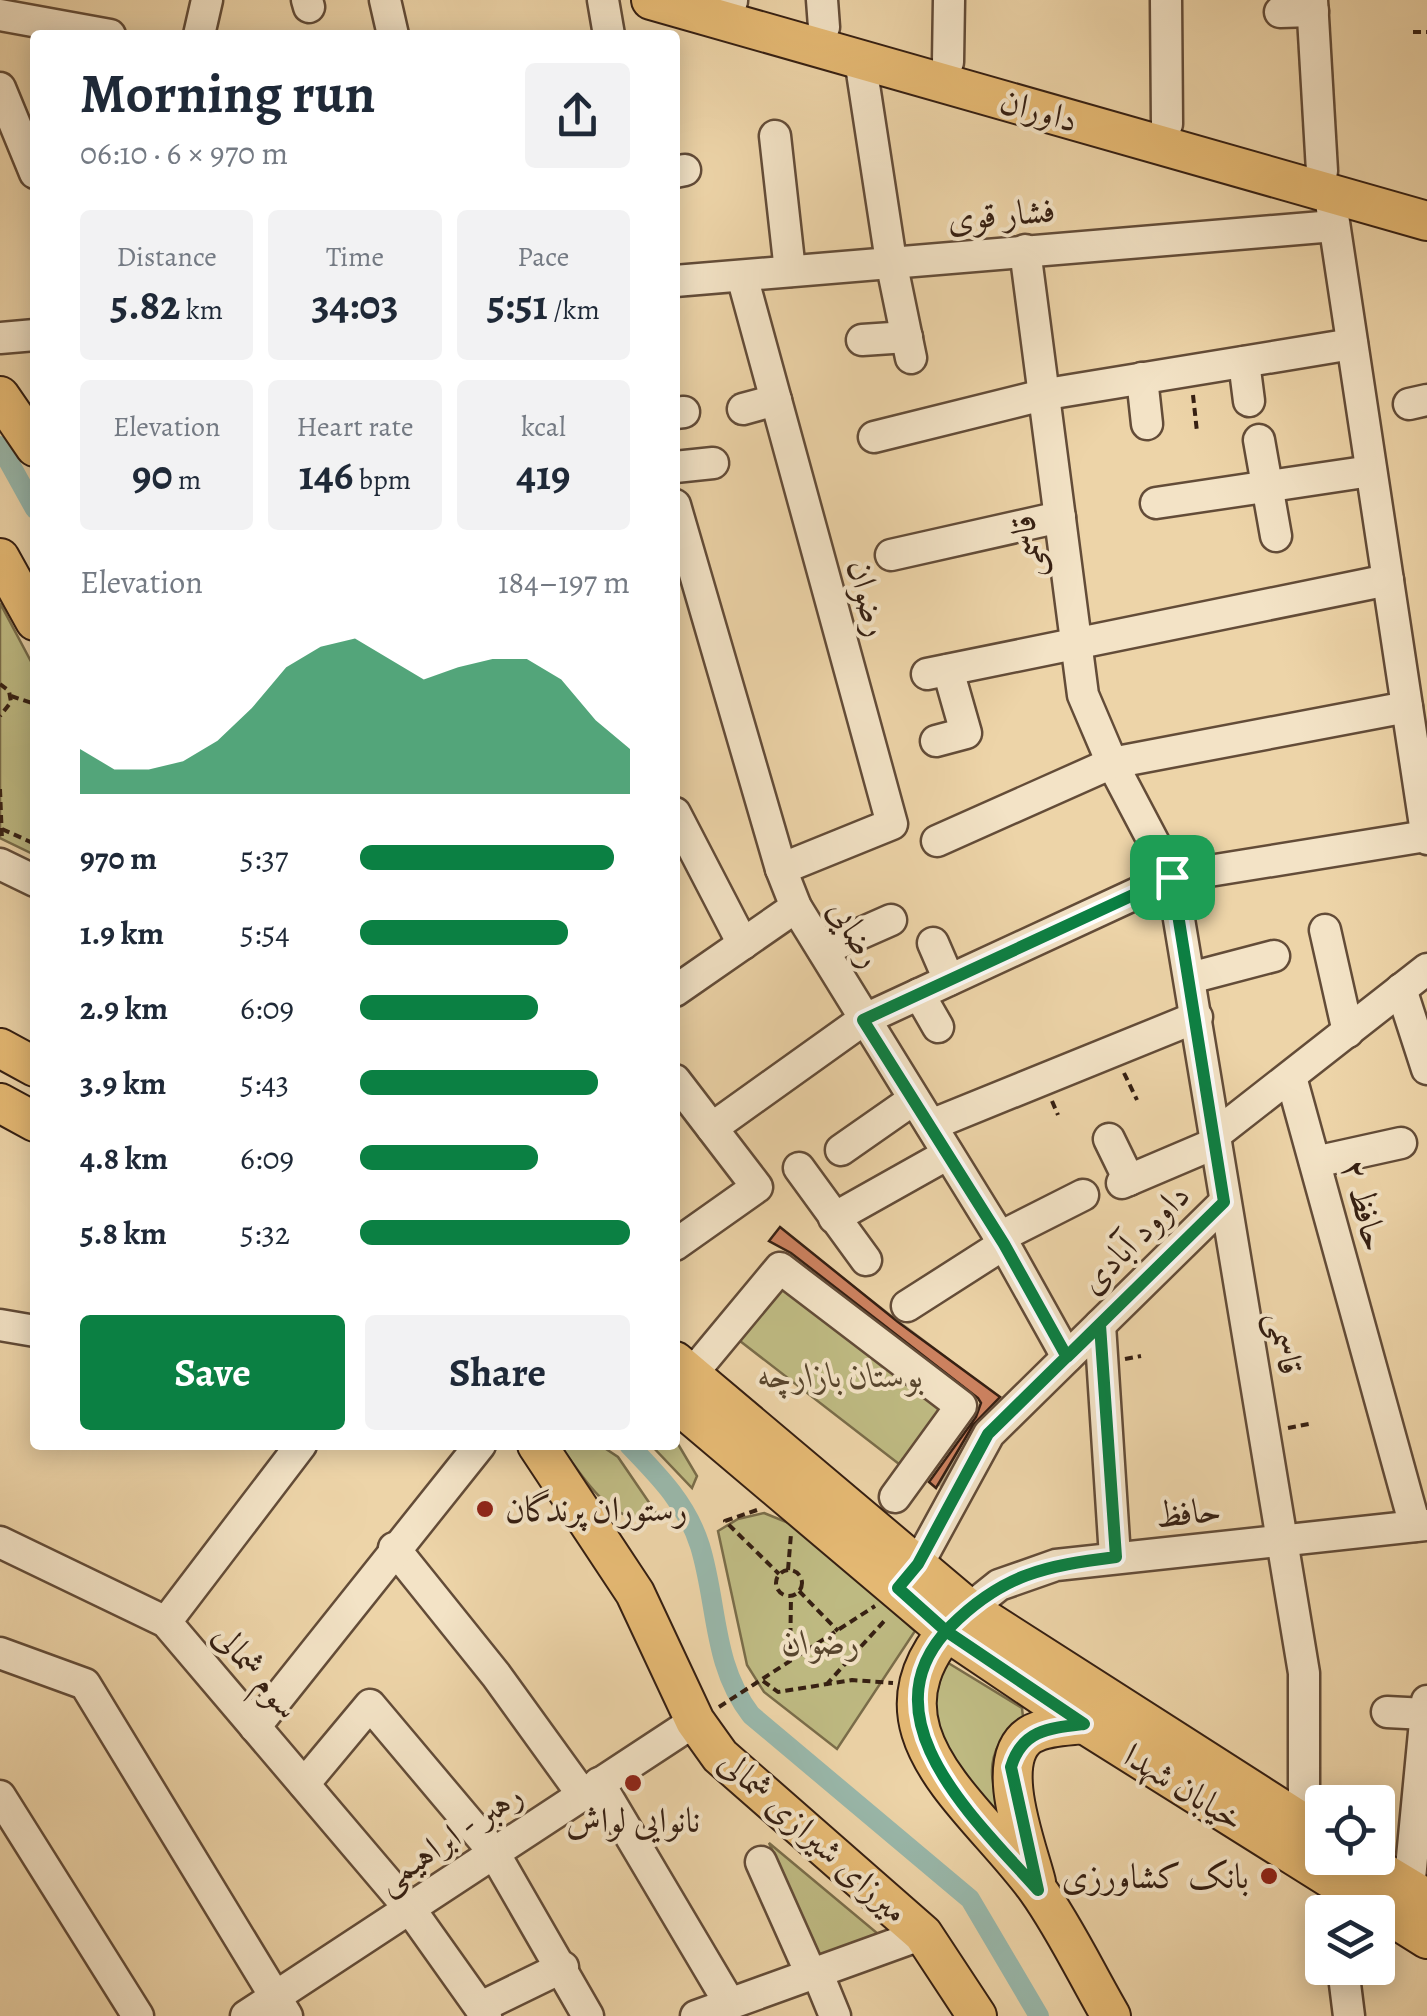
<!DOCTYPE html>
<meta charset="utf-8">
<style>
body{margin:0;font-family:Alegreya,Amiri,serif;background:#f2f2f3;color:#1f2937;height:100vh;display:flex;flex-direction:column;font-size:38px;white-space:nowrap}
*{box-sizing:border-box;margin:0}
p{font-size:32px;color:#747a83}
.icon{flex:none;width:55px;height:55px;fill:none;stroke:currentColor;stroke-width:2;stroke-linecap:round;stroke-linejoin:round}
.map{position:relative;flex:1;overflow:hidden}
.details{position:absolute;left:30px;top:30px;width:650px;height:1420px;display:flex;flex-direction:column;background:#fff;border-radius:10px;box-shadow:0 5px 25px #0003}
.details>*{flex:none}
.tools{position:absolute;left:1305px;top:1785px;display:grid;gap:20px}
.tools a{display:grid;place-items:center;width:90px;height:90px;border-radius:10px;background:#fff;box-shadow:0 5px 25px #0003;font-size:50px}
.pin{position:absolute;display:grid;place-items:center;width:85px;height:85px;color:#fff;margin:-42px;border-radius:20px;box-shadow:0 5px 15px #0006}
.round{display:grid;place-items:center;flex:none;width:105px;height:105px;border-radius:10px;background:#f2f2f3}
.summary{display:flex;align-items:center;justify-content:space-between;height:170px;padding:0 50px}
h1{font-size:55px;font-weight:600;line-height:75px}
.stats{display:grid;grid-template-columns:repeat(3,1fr);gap:15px;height:170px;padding:10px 50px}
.stats div{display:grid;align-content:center;border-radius:10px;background:#f2f2f3;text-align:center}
.stats b{font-size:42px;font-weight:600}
.stats small{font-size:28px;font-weight:400}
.stats p{font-size:28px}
.chart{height:280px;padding:20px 50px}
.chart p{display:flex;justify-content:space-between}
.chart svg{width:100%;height:180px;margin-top:10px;fill:#0b8043;opacity:.7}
.action{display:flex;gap:20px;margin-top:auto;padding:20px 50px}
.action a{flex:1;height:115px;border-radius:10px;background:#0b8043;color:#fff;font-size:40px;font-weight:600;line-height:115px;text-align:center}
.action a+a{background:#f2f2f3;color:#1f2937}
ul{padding:0 50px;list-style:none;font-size:32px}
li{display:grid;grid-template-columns:160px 120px 1fr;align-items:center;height:75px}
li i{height:25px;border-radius:12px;background:#0b8043}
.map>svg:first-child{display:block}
.green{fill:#bfbb83;stroke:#7a6d4a;stroke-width:2.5}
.shadow{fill:#0003}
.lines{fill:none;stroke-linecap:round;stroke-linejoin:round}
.canal{stroke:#99b8ab;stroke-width:20}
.building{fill:#cd8260;stroke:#351f12;stroke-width:2.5}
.minor-casing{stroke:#634c38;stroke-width:35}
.major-casing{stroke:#351f12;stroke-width:42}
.path{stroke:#351f12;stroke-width:4;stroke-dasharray:8 5;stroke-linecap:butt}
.minor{stroke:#f3e3c6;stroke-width:30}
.major{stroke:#e6ba74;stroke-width:38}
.route-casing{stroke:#fff;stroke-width:20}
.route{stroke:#0b8043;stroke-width:12}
.poi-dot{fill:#8f2418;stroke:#f3e3c6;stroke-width:4}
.labels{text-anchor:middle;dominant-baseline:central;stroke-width:8;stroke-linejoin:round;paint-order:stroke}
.street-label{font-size:35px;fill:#351f12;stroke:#f3e3c6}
.park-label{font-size:35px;font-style:italic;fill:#58462e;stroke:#f3e3c6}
.poi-label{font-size:35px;fill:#351f12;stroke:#f3e3c6;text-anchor:start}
</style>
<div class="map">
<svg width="1427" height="2016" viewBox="0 0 1427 2016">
<rect width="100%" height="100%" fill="#edd4a8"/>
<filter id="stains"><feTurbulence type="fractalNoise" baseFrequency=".002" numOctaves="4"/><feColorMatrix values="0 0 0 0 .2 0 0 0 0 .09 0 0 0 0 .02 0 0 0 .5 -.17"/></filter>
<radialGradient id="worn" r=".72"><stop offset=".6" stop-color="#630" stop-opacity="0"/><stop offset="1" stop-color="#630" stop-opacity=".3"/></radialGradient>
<g class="green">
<path d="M 0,603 L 35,669 L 35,855 L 0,838 Z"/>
<path d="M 783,1285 L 943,1408 L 899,1464 L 740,1341 Z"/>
<path d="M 675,1439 L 697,1476 L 692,1488 L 651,1445 L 675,1445 Z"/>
<path d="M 559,1445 L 600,1445 L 618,1457 L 659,1517 C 612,1531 584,1476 559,1445 Z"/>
<path d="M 764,1513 L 801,1528 L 915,1631 L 837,1749 L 764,1692 L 747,1665 L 718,1531 L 738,1519 Z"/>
<path d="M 945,1661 L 1022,1708 L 1023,1717 C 977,1753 991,1787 1009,1834 L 925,1738 Z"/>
<path d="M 769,1843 L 883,1938 L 822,1961 Z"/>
</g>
<path class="shadow" d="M 781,1230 L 1013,1407 L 952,1494 L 932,1482 L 978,1418 L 982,1405 L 974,1389 L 773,1240 Z"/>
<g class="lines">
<g class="canal">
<path d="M 0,446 L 35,509"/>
<path d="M 629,1445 C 658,1475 687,1504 700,1546 C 718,1605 712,1664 751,1715 L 970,1899 L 1039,2016"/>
</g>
</g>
<path class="building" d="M 780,1227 L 898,1322 L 1000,1397 L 973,1425 L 936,1488 L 929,1482 L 976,1417 L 981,1403 L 978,1398 L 791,1253 L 769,1241 Z"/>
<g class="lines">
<g class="minor-casing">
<g id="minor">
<path d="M 307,0 L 309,7"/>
<path d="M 385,0 L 393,35"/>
<path d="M 603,0 L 609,35"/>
<path d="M 732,0 L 732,1"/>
<path d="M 822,0 L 824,27"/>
<path d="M 1166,0 L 1167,124"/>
<path d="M 1312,0 L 1322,171"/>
<path d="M 1280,12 L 1313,11"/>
<path d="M 0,15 L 110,35"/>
<path d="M 199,35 L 207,0"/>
<path d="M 860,59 L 891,261 L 911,358"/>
<path d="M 948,62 L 949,0"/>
<path d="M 0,88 L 35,173"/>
<path d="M 775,136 L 790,271"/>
<path d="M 675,172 L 685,170"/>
<path d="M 1332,209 L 1427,839"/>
<path d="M 1025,250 L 1083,695 L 1112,763 L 1172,877 L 1304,1673 L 1304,1823"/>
<path d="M 742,276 L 892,824 L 781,869"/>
<path d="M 675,281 L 1334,226"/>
<path d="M 0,338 L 35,335"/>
<path d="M 862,340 L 907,337"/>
<path d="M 1244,362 L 1249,401"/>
<path d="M 1142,378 L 1147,424"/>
<path d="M 1409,404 L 1427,400"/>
<path d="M 743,409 L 776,400"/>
<path d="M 675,413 L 684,412"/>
<path d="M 874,437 L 1047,394 L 1352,344"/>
<path d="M 1259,440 L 1276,536"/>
<path d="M 675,467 L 713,463"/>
<path d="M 1156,503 L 1371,471"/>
<path d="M 675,505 L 781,869 L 796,907 L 1004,1244 L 1067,1357"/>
<path d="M 891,555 L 1060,517"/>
<path d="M 927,674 L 1388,580"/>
<path d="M 936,741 L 966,733 L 948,670"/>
<path d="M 675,813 L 743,944"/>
<path d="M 937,841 L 1112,763 L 1407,707"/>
<path d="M 0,864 L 35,881"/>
<path d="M 1325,930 L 1348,1032"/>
<path d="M 933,943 L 949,980"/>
<path d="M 823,950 L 891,920"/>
<path d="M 1190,978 L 1274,956"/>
<path d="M 1401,989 L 1427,1069"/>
<path d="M 675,991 L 796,907"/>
<path d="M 919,994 L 938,1027"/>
<path d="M 1291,1077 L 1415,1526"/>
<path d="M 675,1080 L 757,1187 L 675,1245"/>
<path d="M 931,1125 L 1197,1017"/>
<path d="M 712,1128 L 863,1020 L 1172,877 L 1426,836"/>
<path d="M 1215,1135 L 1427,969"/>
<path d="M 1109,1139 L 1129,1180"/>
<path d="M 841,1150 L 914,1099"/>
<path d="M 1315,1162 L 1401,1143"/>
<path d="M 799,1168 L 866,1260"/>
<path d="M 1122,1183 L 1216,1143"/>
<path d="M 834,1218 L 948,1154"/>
<path d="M 1000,1237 L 1083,1195"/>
<path d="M 907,1306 L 1004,1244"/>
<path d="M 0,1325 L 35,1331"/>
<path d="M 1100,1325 L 1115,1557"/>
<path d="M 691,1375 L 780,1268 L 961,1406 L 895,1497"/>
<path d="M 0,1542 L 166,1622 L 410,1909 L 486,2016"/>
<path d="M 394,1548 L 496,1675 L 582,1794"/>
<path d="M 918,1564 L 989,1434 L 1225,1202"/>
<path d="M 969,1609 L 999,1585 L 1056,1565 L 1427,1525"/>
<path d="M 166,1622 L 301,1445"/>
<path d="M 0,1653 L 85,1684 L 287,2016"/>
<path d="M 1387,1712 L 1426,1714"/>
<path d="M 255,1727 L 480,1445"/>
<path d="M 599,1783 L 730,2004"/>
<path d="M 304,1784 L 370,1705 L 493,1851 L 588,2016"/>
<path d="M 0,1796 L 138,2016"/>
<path d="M 761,1862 L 811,1974"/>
<path d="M 1409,1889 L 1427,1701"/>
<path d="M 1343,1968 L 1349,2016"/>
<path d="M 817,1972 L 835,2016"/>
<path d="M 483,2006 L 563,1967"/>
<path d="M 246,2016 L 695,1721"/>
<path d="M 696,2016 L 923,1934"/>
</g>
</g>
<g class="major-casing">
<g id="major">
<path d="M 651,0 L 1427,221"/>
<path d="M 0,396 L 35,447"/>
<path d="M 0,558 L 35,621"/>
<path d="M 0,1048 L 35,1067"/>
<path d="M 0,1103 L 35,1122"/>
<path d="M 675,1361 L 969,1609 L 1322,1835"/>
<path d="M 675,1390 L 693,1417 L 946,1631 L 1084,1724 L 1427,1939"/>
<path d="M 537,1445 L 635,1593 L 695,1721 L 720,1756 L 923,1934 L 977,2016"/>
<path d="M 963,1614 C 850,1724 971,1799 1037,1889 C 1065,1928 1087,1975 1111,2016"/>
<path d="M 1359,1858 L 1427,1899"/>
<path d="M 1036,1882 C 1027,1846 992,1760 1030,1735 C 1045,1726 1066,1726 1084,1724"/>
</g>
</g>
<g class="path">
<path d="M 1413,32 L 1427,32"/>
<path d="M 1193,395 L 1197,432"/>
<path d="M 0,684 L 9,691 L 11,702 L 0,716"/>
<path d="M 11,696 L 35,704"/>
<path d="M 0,789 L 2,840"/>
<path d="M 2,829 L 35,844"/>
<path d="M 1124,1073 L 1137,1100"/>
<path d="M 1052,1101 L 1058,1115"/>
<path d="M 1125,1359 L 1141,1356"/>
<path d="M 1288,1428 L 1309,1424"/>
<path d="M 757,1510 L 725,1521 L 779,1574"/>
<circle cx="789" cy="1583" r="13"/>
<path d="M 788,1570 L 791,1534"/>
<path d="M 799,1591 L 838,1631"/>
<path d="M 790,1662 L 791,1596"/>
<path d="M 763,1681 L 778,1692 L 852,1680 L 893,1683"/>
<path d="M 826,1685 L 886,1619"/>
<path d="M 719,1707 L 875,1606"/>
</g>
<use href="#minor" class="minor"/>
<use href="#major" class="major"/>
</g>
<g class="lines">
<g class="route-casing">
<path id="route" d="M 1172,877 L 1224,1202 L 988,1434 L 918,1564 L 898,1588 L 946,1631 L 1084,1724 C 1049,1728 1022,1730 1011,1767 L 1038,1890 C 976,1820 861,1717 951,1626 C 1003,1574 1045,1566 1116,1557 L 1100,1325 L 1067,1357 L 1004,1244 L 863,1020 L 1172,877"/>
</g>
<use href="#route" class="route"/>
</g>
<g class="poi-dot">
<circle cx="485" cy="1509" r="10"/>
<circle cx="633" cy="1783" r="10"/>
<circle cx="1269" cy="1876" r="10"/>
</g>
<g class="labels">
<g class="street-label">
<text transform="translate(1039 110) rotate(16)">داوران</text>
<text transform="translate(1001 214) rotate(-5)">فشار قوی</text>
<text transform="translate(1026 547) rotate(-97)">قاسمی</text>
<text transform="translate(869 598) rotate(75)">رضوان</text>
<text transform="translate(856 933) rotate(59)">رضایی</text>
<text transform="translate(1365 1205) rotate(75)">حافظ ۲</text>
<text transform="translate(1134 1238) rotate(-45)">داوود آبادی</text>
<text transform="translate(1286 1343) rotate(80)">قاسمی</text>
<text transform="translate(1188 1512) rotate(-6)">حافظ</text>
<text transform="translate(257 1671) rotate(50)">سوم شمالی</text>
<text transform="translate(1184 1787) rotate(32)">خیابان شهدا</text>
<text transform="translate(814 1836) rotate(42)">میرزای شیرازی شمالی</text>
<text transform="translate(449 1837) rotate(-34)">رهبر - ابراهیمی</text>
</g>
<g class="park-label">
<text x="841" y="1375">بوستان بازارچه</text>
<text x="821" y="1642">رضوان</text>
</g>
<g class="poi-label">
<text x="505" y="1509">رستوران پرندگان</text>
<text x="633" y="1820" text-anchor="middle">نانوایی لواش</text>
<text x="1249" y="1876" text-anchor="end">بانک کشاورزی</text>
</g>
</g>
<rect width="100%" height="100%" filter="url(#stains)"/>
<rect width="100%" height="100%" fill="url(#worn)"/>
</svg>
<div class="tools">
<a><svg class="icon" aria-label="locate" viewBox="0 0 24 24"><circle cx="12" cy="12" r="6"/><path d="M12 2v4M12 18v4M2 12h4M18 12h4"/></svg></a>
<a><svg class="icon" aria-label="layers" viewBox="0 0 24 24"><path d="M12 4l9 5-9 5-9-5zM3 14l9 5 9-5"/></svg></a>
</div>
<div class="pin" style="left:1172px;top:877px;background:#1e9e55"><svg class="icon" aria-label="arrive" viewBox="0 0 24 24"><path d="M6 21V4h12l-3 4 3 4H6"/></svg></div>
<section class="details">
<div class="summary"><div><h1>Morning run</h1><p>06:10 · 6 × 970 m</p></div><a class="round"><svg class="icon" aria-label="share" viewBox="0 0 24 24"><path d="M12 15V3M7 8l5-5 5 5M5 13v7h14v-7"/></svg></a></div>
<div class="stats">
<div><p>Distance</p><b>5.82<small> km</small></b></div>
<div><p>Time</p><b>34:03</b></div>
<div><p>Pace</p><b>5:51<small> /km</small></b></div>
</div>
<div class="stats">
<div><p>Elevation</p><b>90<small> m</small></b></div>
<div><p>Heart rate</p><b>146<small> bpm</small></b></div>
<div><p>kcal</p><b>419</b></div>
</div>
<div class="chart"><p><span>Elevation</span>184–197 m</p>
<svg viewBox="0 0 160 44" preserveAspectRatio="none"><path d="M0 44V33L10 38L20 38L30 36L40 31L50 23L60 13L70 8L80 6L90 11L100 16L110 13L120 11L130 11L140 16L150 26L160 33V44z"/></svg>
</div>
<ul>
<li><b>970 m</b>5:37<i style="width:94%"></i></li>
<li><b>1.9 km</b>5:54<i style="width:77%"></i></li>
<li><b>2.9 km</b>6:09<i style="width:66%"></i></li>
<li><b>3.9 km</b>5:43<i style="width:88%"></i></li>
<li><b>4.8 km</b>6:09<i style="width:66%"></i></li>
<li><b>5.8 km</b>5:32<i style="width:100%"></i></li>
</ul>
<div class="action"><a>Save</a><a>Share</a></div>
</section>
</div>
